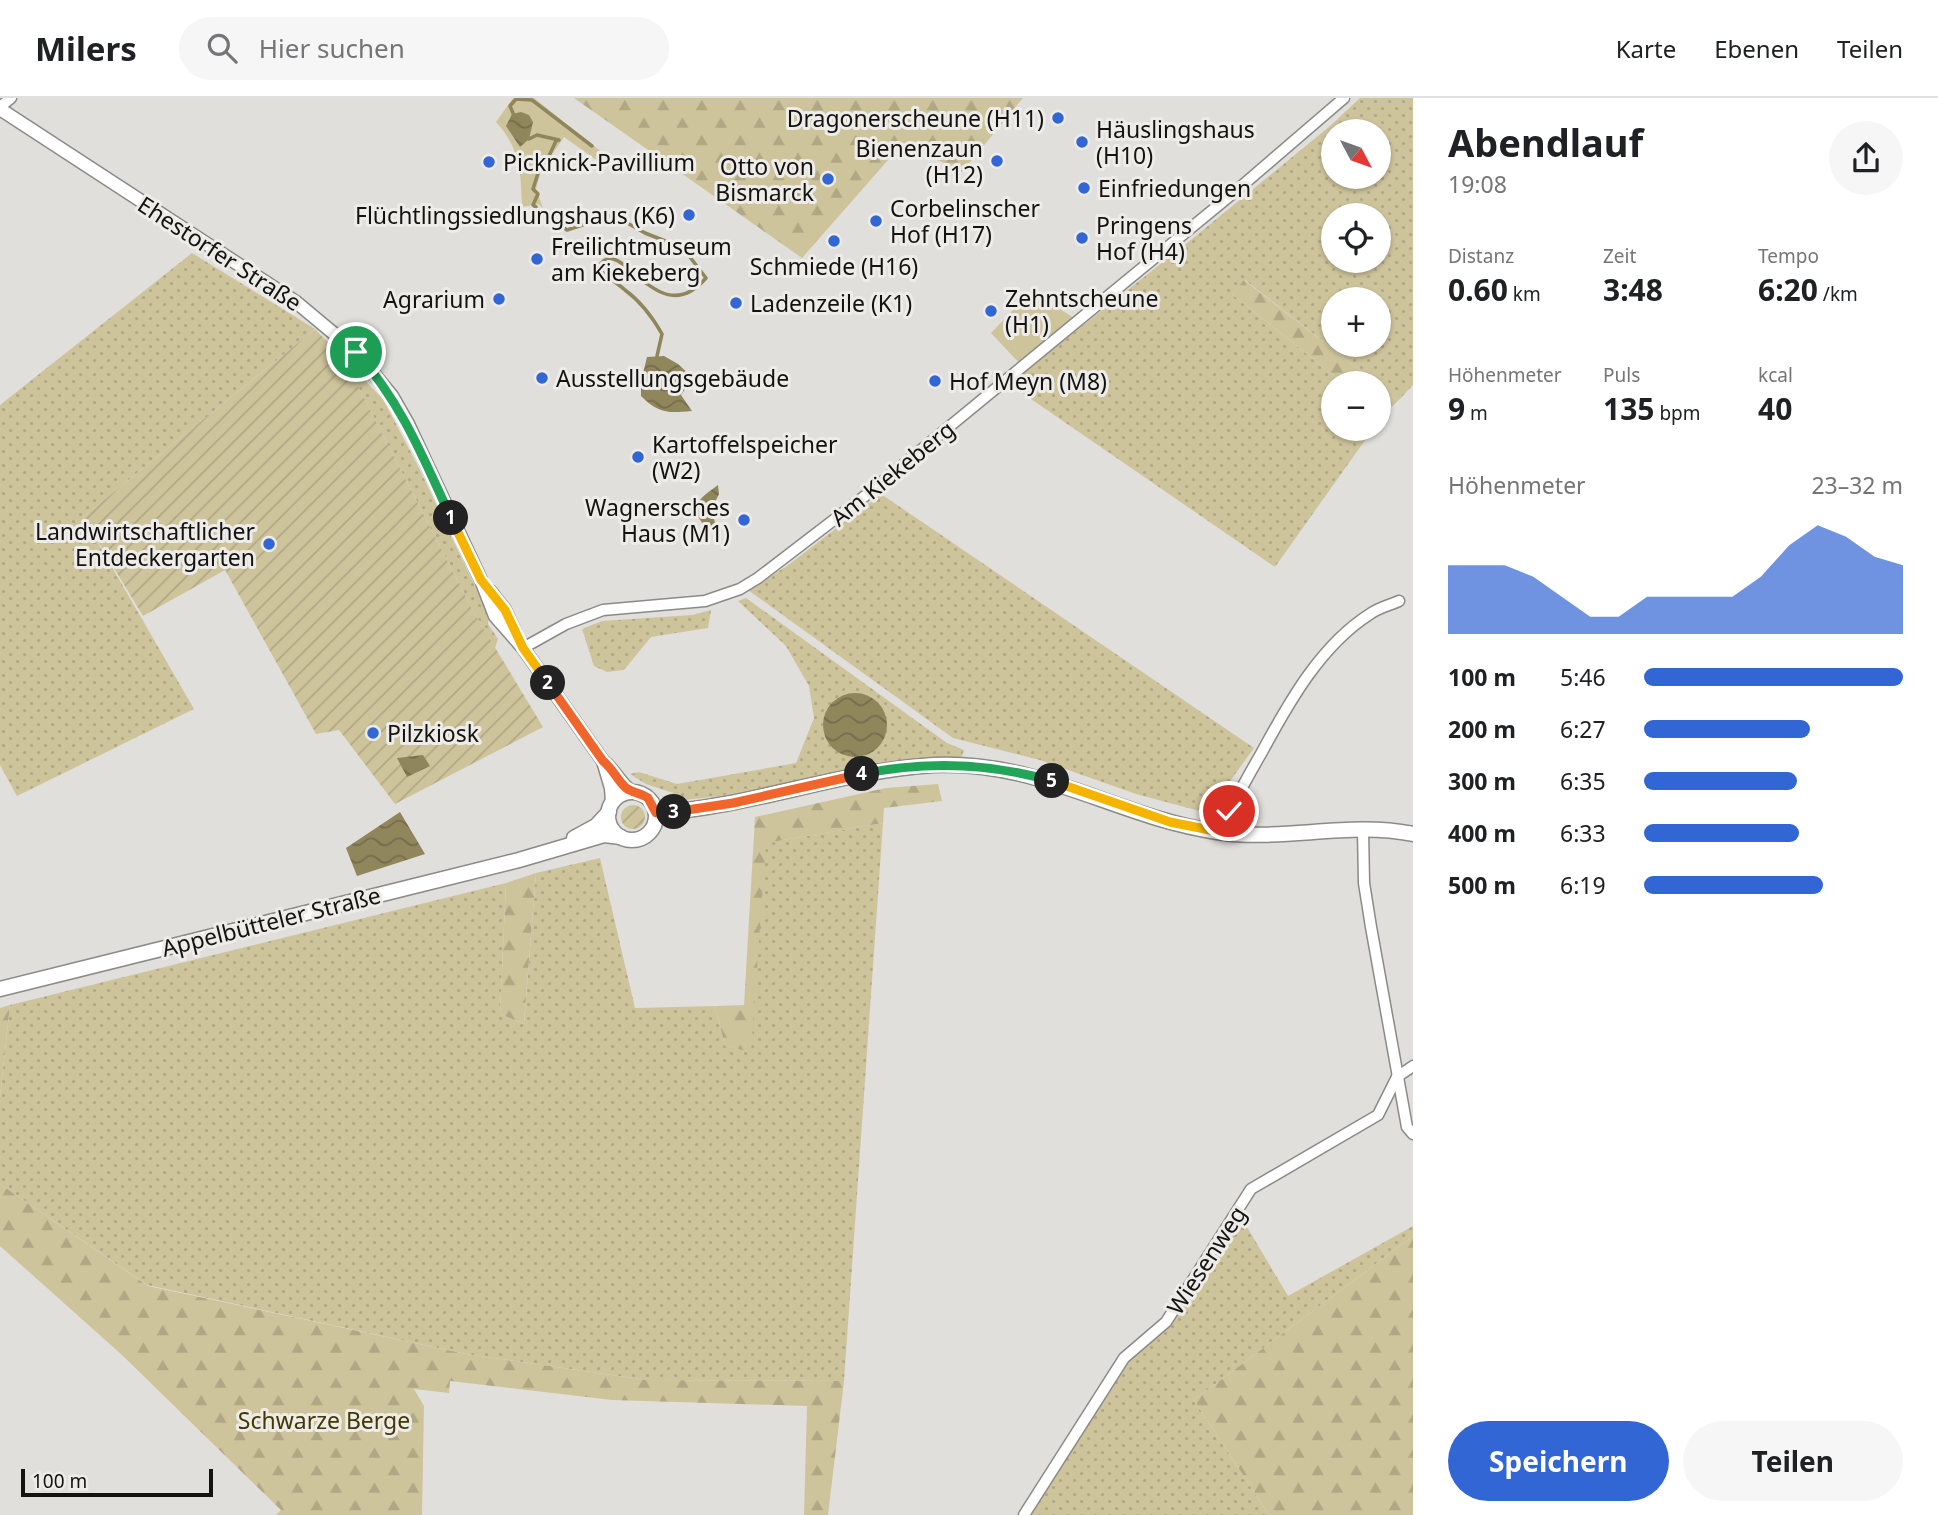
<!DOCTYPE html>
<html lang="de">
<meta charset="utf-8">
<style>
body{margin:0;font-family:"Noto Sans",sans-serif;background:#f6f6f6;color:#202124;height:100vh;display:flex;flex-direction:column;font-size:26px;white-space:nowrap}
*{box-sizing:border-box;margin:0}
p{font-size:23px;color:#757577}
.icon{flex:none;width:38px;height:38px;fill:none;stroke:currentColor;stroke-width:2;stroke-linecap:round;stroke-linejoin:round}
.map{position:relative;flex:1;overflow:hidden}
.side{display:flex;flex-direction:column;background:#fff;width:525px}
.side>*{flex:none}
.needle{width:46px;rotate:131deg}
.buttons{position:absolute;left:1321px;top:21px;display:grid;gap:14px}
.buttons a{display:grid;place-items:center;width:70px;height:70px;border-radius:50%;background:#fff;box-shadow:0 2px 5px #0004;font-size:35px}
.scale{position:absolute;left:21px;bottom:18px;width:192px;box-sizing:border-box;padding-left:7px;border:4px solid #131312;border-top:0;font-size:19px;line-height:24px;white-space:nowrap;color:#131312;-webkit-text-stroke:5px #edece9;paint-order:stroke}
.pin{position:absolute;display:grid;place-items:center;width:60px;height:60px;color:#fff;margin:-30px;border:4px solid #fff;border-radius:50%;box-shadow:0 2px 7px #0007}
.km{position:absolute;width:35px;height:35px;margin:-18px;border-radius:50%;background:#222;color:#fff;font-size:19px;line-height:35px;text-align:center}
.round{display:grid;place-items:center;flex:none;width:74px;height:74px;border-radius:37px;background:#f6f6f6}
.overview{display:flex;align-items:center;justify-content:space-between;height:119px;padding:0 35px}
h1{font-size:38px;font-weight:700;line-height:52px}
.stats{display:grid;grid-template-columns:repeat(3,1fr);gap:10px;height:119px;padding:7px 35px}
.stats div{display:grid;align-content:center}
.stats b{font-size:30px;font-weight:700}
.stats small{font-size:19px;font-weight:400}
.stats p{font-size:19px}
.chart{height:196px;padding:14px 35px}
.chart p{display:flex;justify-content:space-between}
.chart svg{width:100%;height:126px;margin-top:7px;fill:#3366d5;opacity:.7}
.primary-button{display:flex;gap:14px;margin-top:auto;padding:14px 35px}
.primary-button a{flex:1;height:80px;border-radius:42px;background:#3366d5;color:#fff;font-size:28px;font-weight:700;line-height:80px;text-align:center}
.primary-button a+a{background:#f6f6f6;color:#202124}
ul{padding:0 35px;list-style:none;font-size:23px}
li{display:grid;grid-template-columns:112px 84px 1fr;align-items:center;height:52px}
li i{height:18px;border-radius:9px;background:#3366d5}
header{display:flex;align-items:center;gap:42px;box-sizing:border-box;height:98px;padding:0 35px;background:#fff;border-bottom:2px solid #e0e0e0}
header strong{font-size:33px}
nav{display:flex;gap:38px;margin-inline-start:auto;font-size:24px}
.search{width:490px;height:63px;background:#f6f6f6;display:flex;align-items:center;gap:18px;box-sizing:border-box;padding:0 24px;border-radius:38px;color:#757577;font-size:26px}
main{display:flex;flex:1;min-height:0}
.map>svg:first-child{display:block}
.grass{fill:url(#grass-dots);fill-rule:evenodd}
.forest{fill:url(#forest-firs)}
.park{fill:#cec49c}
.garden{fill:url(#garden-furrows)}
.water{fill:url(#water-waves)}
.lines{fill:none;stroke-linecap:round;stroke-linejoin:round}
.stream{stroke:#8f865c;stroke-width:3.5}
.minor-casing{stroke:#8a8a87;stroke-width:13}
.tertiary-casing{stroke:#8a8a87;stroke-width:15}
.secondary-casing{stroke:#8a8a87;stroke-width:17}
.minor{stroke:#fff;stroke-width:10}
.tertiary{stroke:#fff;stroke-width:12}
.secondary{stroke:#fff;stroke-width:14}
.split-1-casing{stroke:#fff;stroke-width:14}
.split-2-casing{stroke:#fff;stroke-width:14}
.split-3-casing{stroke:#fff;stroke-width:14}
.split-4-casing{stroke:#fff;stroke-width:14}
.split-5-casing{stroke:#fff;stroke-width:14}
.split-6-casing{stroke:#fff;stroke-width:14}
.split-1{stroke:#22a559;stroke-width:9}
.split-2{stroke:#f5b400;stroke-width:9}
.split-3{stroke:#f0652b;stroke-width:9}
.split-4{stroke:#f0652b;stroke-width:9}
.split-5{stroke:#22a559;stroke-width:9}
.split-6{stroke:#f5b400;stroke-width:9}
.poi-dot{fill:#3366d5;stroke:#edece9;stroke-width:2.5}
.labels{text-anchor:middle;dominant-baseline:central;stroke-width:6;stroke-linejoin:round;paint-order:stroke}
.poi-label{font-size:23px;fill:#131312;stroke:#edece9;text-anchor:start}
.street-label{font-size:23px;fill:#131312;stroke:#edece9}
.park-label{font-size:23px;fill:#433800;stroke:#edece9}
</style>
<header>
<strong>Milers</strong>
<div class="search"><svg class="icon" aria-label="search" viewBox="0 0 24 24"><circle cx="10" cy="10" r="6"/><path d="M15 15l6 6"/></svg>Hier suchen</div>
<nav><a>Karte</a><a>Ebenen</a><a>Teilen</a></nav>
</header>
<main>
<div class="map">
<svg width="1413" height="1417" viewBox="0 0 1413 1417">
<defs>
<pattern id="grass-dots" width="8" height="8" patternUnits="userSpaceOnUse" patternTransform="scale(1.75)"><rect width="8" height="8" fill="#cec49c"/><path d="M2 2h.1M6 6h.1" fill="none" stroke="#b0a885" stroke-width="1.8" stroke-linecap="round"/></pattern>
<pattern id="forest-firs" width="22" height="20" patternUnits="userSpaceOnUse" patternTransform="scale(1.75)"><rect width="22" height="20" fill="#cec49c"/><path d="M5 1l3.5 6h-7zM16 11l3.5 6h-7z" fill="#b0a885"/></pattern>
<pattern id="garden-furrows" width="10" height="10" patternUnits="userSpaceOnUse" patternTransform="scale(1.75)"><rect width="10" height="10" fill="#cec49c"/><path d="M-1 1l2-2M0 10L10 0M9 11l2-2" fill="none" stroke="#b0a885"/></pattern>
<pattern id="water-waves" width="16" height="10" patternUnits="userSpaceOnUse" patternTransform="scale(1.75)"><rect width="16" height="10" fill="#8f865c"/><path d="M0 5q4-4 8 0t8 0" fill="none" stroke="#746c4b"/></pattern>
</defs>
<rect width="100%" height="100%" fill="#e0dfdc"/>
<g class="grass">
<path d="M 1360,0 L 1413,0 L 1413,287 L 1398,303 L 1379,288 L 1379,285 L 1376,285 L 1245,182 L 1232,196 L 1343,285 L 1334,285 L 1334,331 L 1373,331 L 1275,469 L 1009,286 L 1192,141 L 1330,28 ZM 1334,33 L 1379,33 L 1379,79 L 1334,79 ZM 1334,117 L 1379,117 L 1379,163 L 1334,163 ZM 1334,201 L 1379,201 L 1379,247 L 1334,247 Z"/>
<path d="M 192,155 L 315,231 L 83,419 L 194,611 L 17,698 L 0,667 L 0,307 Z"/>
<path d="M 344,261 L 383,301 L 419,370 L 489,518 L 488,526 L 498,541 L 495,550 L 473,513 Z"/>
<path d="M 881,396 L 1254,650 L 1207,715 L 1136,696 L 1040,662 L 953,640 L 748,492 L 787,468 Z"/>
<path d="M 746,500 L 947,645 L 964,652 L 961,661 L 897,664 L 720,698 L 676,703 L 673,695 L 646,686 L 630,676 L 639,674 L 677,686 L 796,665 L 814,620 L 809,588 L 786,548 L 738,503 Z"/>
<path d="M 711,512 L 708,530 L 651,539 L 624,572 L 607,574 L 594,568 L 582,531 L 602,523 L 692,517 Z"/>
<path d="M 883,725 L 844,1283 L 647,1282 L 466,1256 L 147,1187 L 0,1086 L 0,999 L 10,907 L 506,785 L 500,916 L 524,926 L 536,775 L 600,760 L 635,910 L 715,908 L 725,948 L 750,953 L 765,745 Z"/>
<path d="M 1238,1114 L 1288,1198 L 1413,1128 L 1413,1138 L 1194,1302 L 1269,1417 L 1029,1417 L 1122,1266 L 1165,1230 Z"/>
</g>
<g class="forest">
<path d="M 574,0 L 1023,0 L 962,74 L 903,45 L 802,160 Z"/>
<path d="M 1244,182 L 1376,285 L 1343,285 L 1232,196 Z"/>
<path d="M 1379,288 L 1398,303 L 1383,317 L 1379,314 Z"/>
<path d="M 938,686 L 942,703 L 884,710 L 883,725 L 766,745 L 751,954 L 725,948 L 715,908 L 744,907 L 755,719 L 886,690 Z"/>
<path d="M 536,775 L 524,924 L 524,926 L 500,916 L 506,785 Z"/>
<path d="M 10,907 L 0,999 L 0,910 Z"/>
<path d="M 0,1086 L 148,1188 L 466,1256 L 647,1282 L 844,1283 L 828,1417 L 804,1417 L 807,1308 L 612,1302 L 450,1283 L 449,1295 L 414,1291 L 424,1308 L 422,1417 L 276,1417 L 281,1412 L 122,1257 L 0,1148 Z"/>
<path d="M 1413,1138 L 1413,1417 L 1269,1417 L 1194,1302 Z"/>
</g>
<g class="park">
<path d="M 513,0 L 534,0 L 608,59 L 602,66 L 564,39 L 541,73 L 536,91 L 543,110 L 538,106 L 522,109 C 521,75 520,50 496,24 Z"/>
<path d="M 1031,193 L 1079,223 L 1023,269 L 991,235 Z"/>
</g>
<g class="garden">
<path d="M 315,231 L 344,261 L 473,513 L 543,629 L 395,706 L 339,632 L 316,636 L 225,472 L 143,518 L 83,419 Z"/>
<circle cx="633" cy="719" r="12"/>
</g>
<g class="water">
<path d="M 521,14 L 529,17 L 533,24 L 529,41 L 520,49 L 506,28 L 512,16 Z"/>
<path d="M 664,258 L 678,266 L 693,280 L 681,297 L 692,313 C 668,315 659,316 641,298 L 641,284 L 647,259 Z"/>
<path d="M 718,387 L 719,396 L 711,412 L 717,430 L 710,434 C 688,410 693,405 718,387 Z"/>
<circle cx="855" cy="627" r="32"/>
<path d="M 423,657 L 430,668 L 407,679 L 397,660 Z"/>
<path d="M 400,714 L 425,756 L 357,778 L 346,750 Z"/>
</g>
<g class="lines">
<g class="stream">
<path d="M 515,20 L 510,8 L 516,1 L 532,2 L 592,48"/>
<path d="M 527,38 L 529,41 L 537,37 L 559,42 L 556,43 L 546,64 L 539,72 L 533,91 L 538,96 L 533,107 L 536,109"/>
<path d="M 541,114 L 567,132 L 613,117 L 645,135 L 683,150 L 706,180 C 656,238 620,129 598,170 C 606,179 616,184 625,192 C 640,203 653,220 662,236 L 657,258"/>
</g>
<g class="minor-casing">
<g id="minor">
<path d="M 0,9 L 11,0"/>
<path d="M 523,550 L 566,526 L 603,512 L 705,503 L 740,491 L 758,480 L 865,398 L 1237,92 L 1344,0"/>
<path d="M 1363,732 L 1364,785 L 1371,829 L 1407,1029 L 1413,1036"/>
<path d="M 1220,734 C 1232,706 1247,680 1262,654 C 1289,604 1321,547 1370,516 C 1378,510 1390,507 1399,503"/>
<path d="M 1024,1417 L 1124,1260 L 1166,1224 L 1251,1091 L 1378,1017 L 1397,979 L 1413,968"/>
</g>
</g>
<g class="tertiary-casing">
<g id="tertiary">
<path d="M 0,11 L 296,204 L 356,254 L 392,298 L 408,326 L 481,482 L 495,518 L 523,550 L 603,663 C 615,672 619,685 632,694"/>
<path d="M 490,493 L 505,512 L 515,534"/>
<path d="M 603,663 L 611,690 L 612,705"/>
</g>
</g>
<g class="secondary-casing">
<g id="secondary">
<circle cx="632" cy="718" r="24"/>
<path d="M 656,715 C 750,709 839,673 934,667 C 1039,662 1117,719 1217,734 C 1282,744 1348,723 1413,736"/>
<path d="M 574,740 L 596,728 L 609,714"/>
<path d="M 0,891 L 519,762 L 604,737 L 621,739"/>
</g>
</g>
<use href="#minor" class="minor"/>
<use href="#tertiary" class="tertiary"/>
<use href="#secondary" class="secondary"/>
</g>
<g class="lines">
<g class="split-1-casing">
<path id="split-1" d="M 356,254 C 401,304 423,359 451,420"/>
</g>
<g class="split-2-casing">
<path id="split-2" d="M 451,420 L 481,482 L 505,512 L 523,550 L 548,585"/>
</g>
<g class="split-3-casing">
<path id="split-3" d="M 548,585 L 603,663 C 613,671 617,682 626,690 C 633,695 641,695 648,700 L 656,715 L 674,714"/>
</g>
<g class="split-4-casing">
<path id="split-4" d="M 674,714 L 733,705 L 862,676"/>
</g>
<g class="split-5-casing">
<path id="split-5" d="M 862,676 C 926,663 990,665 1052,683"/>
</g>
<g class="split-6-casing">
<path id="split-6" d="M 1052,683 L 1170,724 L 1220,734 L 1229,713"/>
</g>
<use href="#split-1" class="split-1"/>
<use href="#split-2" class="split-2"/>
<use href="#split-3" class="split-3"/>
<use href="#split-4" class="split-4"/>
<use href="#split-5" class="split-5"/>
<use href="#split-6" class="split-6"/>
</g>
<g class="poi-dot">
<circle cx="1058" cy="20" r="7"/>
<circle cx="1082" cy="44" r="7"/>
<circle cx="997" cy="63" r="7"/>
<circle cx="489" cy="64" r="7"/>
<circle cx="828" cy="81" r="7"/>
<circle cx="1084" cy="90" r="7"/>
<circle cx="689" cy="117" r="7"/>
<circle cx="876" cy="123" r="7"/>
<circle cx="1082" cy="140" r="7"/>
<circle cx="834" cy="143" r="7"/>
<circle cx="537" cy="161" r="7"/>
<circle cx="499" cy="201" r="7"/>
<circle cx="736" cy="205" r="7"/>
<circle cx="991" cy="213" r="7"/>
<circle cx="542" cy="280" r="7"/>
<circle cx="935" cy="283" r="7"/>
<circle cx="638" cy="359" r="7"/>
<circle cx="744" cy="422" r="7"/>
<circle cx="269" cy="446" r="7"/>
<circle cx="373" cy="635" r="7"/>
</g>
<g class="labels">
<g class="poi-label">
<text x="1044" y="20" text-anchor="end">Dragonerscheune (H11)</text>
<text x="1096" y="31">Häuslingshaus<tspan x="1096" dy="26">(H10)</tspan></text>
<text x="983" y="50" text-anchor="end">Bienenzaun<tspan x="983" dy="26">(H12)</tspan></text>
<text x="503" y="64">Picknick-Pavillium</text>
<text x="814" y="68" text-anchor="end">Otto von<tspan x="814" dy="26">Bismarck</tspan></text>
<text x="1098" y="90">Einfriedungen</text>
<text x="890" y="110">Corbelinscher<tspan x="890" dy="26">Hof (H17)</tspan></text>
<text x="675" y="117" text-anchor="end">Flüchtlingssiedlungshaus (K6)</text>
<text x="1096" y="127">Pringens<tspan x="1096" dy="26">Hof (H4)</tspan></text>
<text x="551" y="148">Freilichtmuseum<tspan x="551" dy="26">am Kiekeberg</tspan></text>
<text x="834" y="168" text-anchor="middle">Schmiede (H16)</text>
<text x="1005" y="200">Zehntscheune<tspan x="1005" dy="26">(H1)</tspan></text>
<text x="485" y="201" text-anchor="end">Agrarium</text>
<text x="750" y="205">Ladenzeile (K1)</text>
<text x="556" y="280">Ausstellungsgebäude</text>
<text x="949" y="283">Hof Meyn (M8)</text>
<text x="652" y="346">Kartoffelspeicher<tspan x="652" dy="26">(W2)</tspan></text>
<text x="730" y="409" text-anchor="end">Wagnersches<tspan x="730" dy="26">Haus (M1)</tspan></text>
<text x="255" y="433" text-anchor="end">Landwirtschaftlicher<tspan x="255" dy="26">Entdeckergarten</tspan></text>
<text x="387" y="635">Pilzkiosk</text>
</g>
<g class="street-label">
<text transform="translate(220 155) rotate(33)">Ehestorfer Straße</text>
<text transform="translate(892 375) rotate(-39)">Am Kiekeberg</text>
<text transform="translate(271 823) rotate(-14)">Appelbütteler Straße</text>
<text transform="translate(1206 1162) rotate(-57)">Wiesenweg</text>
</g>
<g class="park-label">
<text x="324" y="1322">Schwarze Berge</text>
</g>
</g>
</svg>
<div class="buttons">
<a><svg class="needle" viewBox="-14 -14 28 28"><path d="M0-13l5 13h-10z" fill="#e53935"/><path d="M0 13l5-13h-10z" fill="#757577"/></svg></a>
<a><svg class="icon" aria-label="locate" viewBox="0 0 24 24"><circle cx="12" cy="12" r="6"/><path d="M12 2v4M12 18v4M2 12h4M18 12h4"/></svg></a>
<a>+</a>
<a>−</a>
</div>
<div class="scale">100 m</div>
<div class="pin" style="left:356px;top:254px;background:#1e9e55"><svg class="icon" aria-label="arrive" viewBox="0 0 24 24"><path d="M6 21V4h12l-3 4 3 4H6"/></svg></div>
<div class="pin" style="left:1229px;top:713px;background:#d93025"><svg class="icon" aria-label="check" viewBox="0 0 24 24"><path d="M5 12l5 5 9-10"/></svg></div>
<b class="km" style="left:451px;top:420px">1</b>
<b class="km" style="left:548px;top:585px">2</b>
<b class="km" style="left:674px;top:714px">3</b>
<b class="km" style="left:862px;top:676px">4</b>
<b class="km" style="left:1052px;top:683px">5</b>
</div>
<section class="side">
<div class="overview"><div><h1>Abendlauf</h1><p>19:08</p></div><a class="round"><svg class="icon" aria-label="share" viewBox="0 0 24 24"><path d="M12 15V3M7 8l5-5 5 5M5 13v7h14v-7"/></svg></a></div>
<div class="stats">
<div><p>Distanz</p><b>0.60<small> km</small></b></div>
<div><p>Zeit</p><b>3:48</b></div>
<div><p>Tempo</p><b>6:20<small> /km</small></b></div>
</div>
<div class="stats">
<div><p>Höhenmeter</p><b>9<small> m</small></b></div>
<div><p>Puls</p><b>135<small> bpm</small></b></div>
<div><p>kcal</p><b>40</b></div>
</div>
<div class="chart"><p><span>Höhenmeter</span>23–32 m</p>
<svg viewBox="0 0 160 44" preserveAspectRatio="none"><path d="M0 44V20L10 20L20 20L30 24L40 31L50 38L60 38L70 31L80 31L90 31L100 31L110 24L120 13L130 6L140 10L150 17L160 20V44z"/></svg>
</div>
<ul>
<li><b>100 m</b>5:46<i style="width:100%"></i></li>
<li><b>200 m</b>6:27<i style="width:64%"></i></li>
<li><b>300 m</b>6:35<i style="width:59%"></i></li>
<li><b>400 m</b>6:33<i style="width:60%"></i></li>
<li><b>500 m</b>6:19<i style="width:69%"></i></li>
</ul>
<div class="primary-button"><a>Speichern</a><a>Teilen</a></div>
</section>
</main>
